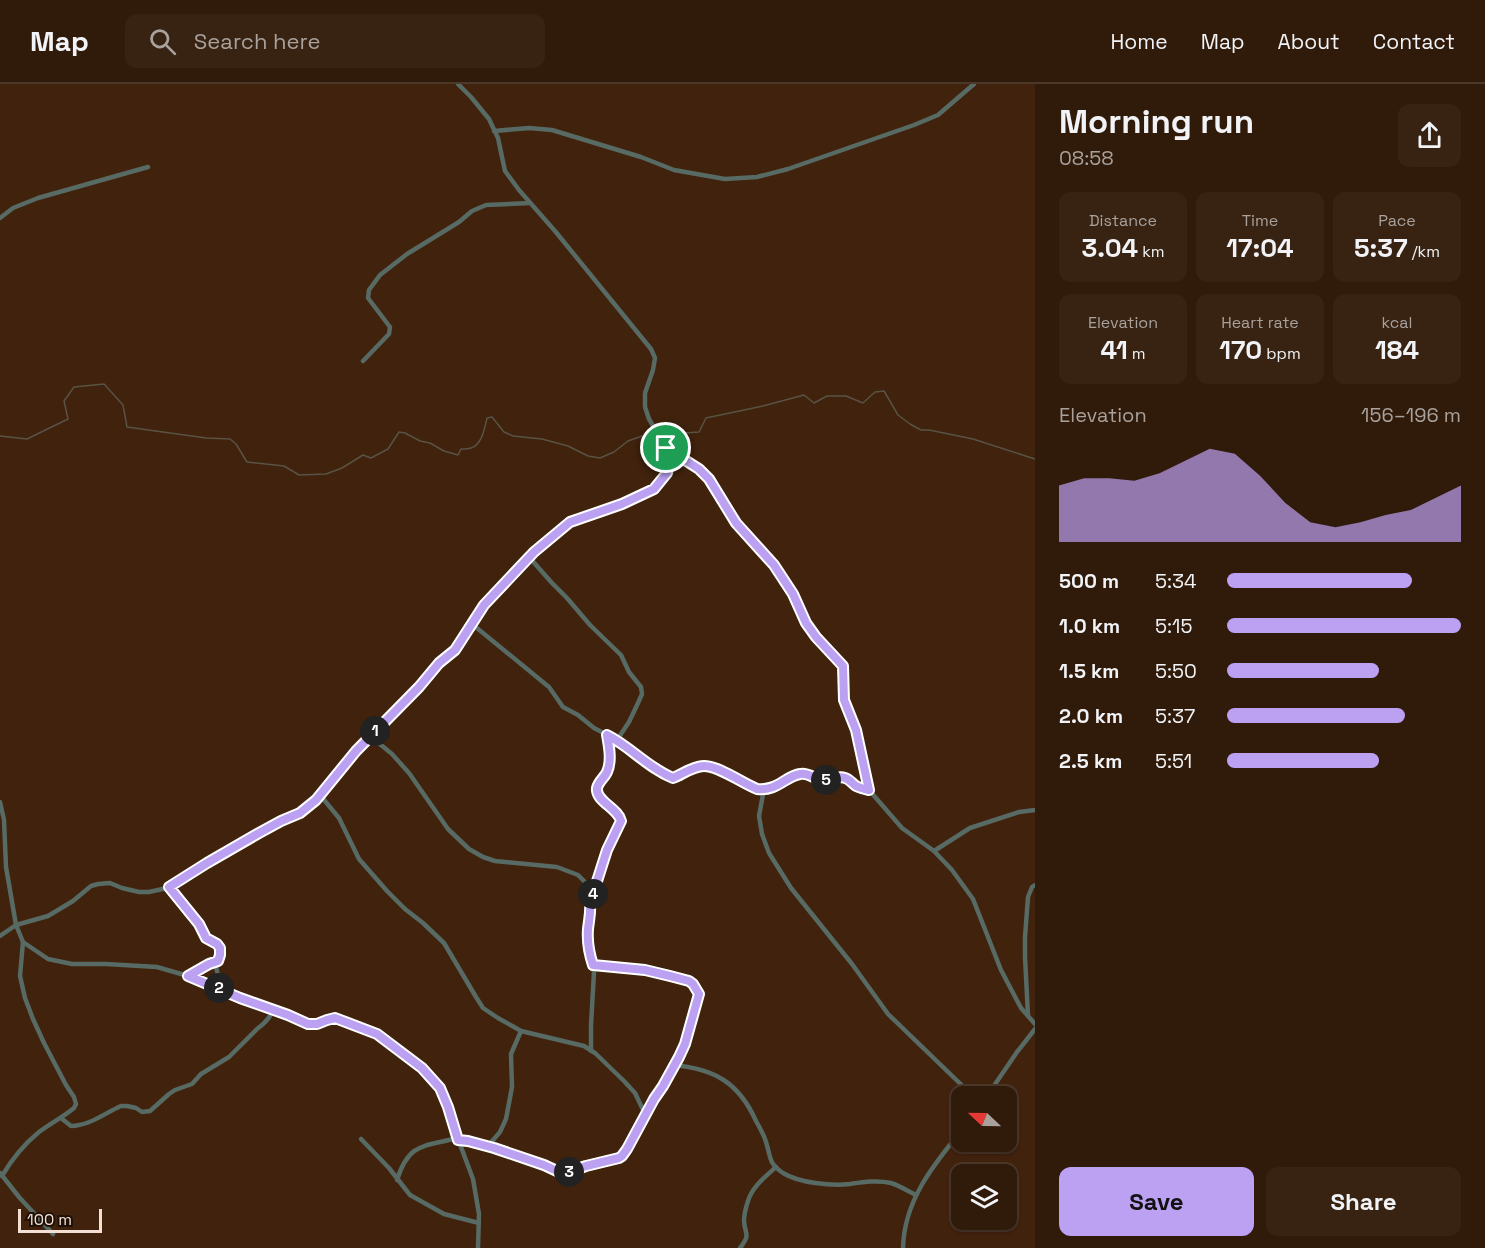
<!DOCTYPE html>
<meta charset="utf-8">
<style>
body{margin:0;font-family:"Space Grotesk",sans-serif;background:#382313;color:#f1f3f6;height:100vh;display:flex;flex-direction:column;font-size:22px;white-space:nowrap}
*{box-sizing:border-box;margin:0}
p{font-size:20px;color:#a8a19c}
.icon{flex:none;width:33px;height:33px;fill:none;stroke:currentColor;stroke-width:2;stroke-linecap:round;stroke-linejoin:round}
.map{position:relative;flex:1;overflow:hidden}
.details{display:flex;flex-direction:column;background:#301a0a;width:450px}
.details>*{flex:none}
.needle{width:39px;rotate:292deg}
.fabs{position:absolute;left:951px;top:1002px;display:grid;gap:12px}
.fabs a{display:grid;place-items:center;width:66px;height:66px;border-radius:12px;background:#301a0a;box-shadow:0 2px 4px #0004,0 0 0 2px #4b382b;font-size:30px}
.scale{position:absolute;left:18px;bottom:15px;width:84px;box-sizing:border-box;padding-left:6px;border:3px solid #f3dfd3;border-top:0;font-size:16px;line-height:21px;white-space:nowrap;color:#f3dfd3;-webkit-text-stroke:4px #1d1007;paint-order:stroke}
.pin{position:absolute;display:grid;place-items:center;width:51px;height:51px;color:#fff;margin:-26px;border:3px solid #fff;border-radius:50%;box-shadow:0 2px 6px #0007}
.km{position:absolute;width:30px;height:30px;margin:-15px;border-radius:50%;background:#222;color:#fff;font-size:16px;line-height:30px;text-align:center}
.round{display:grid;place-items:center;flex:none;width:63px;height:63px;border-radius:12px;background:#382313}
.headline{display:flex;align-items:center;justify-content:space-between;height:102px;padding:0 24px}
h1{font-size:33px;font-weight:600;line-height:45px}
.stats{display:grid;grid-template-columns:repeat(3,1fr);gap:9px;height:102px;padding:6px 24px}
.stats div{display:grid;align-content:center;border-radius:12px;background:#382313;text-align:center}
.stats b{font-size:26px;font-weight:600}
.stats small{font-size:16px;font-weight:400}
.stats p{font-size:16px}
.chart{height:168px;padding:12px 24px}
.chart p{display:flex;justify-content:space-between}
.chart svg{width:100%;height:108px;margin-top:6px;fill:#bca0f2;opacity:.7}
.action{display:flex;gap:12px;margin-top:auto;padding:12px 24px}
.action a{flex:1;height:69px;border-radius:12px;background:#bca0f2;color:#111;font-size:24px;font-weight:600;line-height:69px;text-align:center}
.action a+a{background:#382313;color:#f1f3f6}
ul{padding:0 24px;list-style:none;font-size:20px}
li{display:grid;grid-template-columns:96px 72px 1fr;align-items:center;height:45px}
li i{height:15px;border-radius:8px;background:#bca0f2}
header{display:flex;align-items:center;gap:36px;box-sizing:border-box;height:84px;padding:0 30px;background:#301a0a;border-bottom:2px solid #4b382b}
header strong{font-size:28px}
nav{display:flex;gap:33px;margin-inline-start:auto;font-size:21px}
.search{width:420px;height:54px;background:#382313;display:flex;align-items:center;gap:15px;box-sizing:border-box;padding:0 21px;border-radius:12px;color:#a8a19c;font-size:22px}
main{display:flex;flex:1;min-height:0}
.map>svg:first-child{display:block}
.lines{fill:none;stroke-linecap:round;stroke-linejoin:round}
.stream{stroke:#585344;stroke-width:1.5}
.minor{stroke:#576a64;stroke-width:4.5}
.route-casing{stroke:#fff;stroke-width:12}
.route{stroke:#bca0f2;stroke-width:8}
</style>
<header>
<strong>Map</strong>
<div class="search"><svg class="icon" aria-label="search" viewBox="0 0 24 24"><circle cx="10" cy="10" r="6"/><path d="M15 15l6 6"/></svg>Search here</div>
<nav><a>Home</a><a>Map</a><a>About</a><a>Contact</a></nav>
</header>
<main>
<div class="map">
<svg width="1035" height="1164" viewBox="0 0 1035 1164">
<rect width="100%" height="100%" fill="#40220d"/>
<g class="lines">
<path class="stream" d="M 0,352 L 27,355 L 68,335 L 64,317 L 74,303 L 104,300 L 123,321 L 127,343 L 206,354 L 230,355 L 236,360 L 247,378 L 284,382 L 299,391 L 326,390 L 342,384 L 363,371 L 371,374 L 388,365 L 399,348 L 405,349 L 420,357 L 430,359 L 444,367 L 458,371 L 461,365 C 464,365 468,365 471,364 C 482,361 485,343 487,334 L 492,333 L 504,348 L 513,352 L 542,355 L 568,362 L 588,372 L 600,374 L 614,368 L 628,357 L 642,352 L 699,348 L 706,334 L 763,322 L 804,311 L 814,319 L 827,312 L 846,312 L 863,319 L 875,308 L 884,307 L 898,331 L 910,340 L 921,346 L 929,346 L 973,355 L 1035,375"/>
<g class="minor">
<path d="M 494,47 L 529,44 L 552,46 L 641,73 L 674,86 L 725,95 L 757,93 L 788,85 L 914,41 L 938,31 L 974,0"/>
<path d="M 0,134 L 13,124 L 38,114 L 148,83"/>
<path d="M 363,277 L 389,250 L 390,243 L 368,214 L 369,206 L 380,191 L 407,170 L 459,138 L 472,127 L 486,121 L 530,119"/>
<path d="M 666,364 L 699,385 L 709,395 L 736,439 L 774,481 L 793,510 L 806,539 L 816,553 L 843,582 L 844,616 L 856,646 L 869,706 L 902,744 L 934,767 L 952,786 L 973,815 L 1001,886 L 1021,924 L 1035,940"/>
<path d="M 529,473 L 552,499 L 567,514 L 590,541 L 621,571 L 629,588 L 641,603 L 642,610 L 638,619 L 629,638 L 617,656"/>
<path d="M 472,540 L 549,603 L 563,623 L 578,631 L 594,644 L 617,656 L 660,689 L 673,694 C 683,690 692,683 703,682 C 712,681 733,692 741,697 C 748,701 754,705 762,705 C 777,705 787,692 801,689 C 809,688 815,695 822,696 C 830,697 838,691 845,694 C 849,695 849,697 852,699 C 857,703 863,705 869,706"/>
<path d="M 370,652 L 392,670 L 409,689 L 448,745 L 469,765 L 483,773 L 495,777 L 557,783 L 578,791 L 587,800 L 591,828 L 588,847 L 588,860 L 594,888 L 591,941 L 591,967"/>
<path d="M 764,705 L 759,732 L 762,750 L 769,769 L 791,804 L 852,880 L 888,930 L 973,1012"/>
<path d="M 320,711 L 339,734 L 359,775 L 387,807 L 405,825 L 423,839 L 444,859 L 476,913 L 483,924 L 498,934 L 521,947 L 584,962 L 595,969 L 624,997 L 635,1009 L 645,1030"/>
<path d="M 0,718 L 4,736 L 6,783 L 16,841 L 23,858 L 20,892 L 25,914 L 33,935 L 44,959 L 66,1001 L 74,1013 L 76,1020 L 74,1024 C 63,1033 50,1040 39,1048 C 23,1061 12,1075 2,1092"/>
<path d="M 934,767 L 970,744 L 1019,728 L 1035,726"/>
<path d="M 169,803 L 199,839 L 206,854 L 217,860 L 220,864 L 220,871 L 216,883 L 218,891 L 230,908"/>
<path d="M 591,816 L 607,766 L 621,737 C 618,724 595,717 597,704 C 598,698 605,693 607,688 C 612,677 609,662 607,651"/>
<path d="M 0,852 L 16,841 L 48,832 L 73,817 L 91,802 L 98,800 L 110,799 L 122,804 L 139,808 L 149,808 L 167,804 L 206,779 L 259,749 L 281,737 L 300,729 L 316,716 L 356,667 L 419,603 L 439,579 L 455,566 L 484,521 L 534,468 L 570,438 L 622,420 L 646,409 L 654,405 L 662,396 L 667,389 L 669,380 L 666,364 L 649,335 L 645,323 L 645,309 L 653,286 L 655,274 L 651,265 L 555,147 L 519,106 L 505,87 L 498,54 L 489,35 L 471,13 L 458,0"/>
<path d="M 23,858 L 48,875 L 72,880 L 106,880 L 157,883 L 188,892 L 239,913 L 288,931 L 308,940 L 317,940 L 327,936 L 335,934 L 377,950 L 422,984 L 439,1004 L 449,1023 L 455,1047 L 473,1095 L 479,1130 L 478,1164"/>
<path d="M 188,892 L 196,886 L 217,877"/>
<path d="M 1028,932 L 1025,873 L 1025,853 L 1028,813 L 1032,803 L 1035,801"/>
<path d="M 674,981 C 715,985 739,999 756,1037 C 760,1044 764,1051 766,1058 C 771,1073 768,1079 783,1089 C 799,1099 831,1102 850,1100 C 864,1098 877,1096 891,1099 C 900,1102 908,1107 916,1111"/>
<path d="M 987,1012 L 1017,968 L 1035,945"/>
<path d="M 61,1034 L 71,1042 C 89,1042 105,1029 121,1022 L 127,1022 L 136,1024 L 142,1028 L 150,1027 L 169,1010 L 175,1006 L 192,1000 L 201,990 L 229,973 L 257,945 C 264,940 270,934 273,926"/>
<path d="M 361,1055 L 389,1084 L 410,1111 L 444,1130 L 479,1139"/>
<path d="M 458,1056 C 486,1058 512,1070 538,1079 C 545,1082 552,1087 559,1088 C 571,1090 584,1082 596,1080 C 610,1077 619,1077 628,1065 L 654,1015 L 663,1002 L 685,960 L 699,910 C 697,905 696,901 691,899 C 687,896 682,896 677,895 C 650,887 621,882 593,881"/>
<path d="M 488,1062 L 500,1048 L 506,1035 L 512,1003 L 511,970 L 521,947"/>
<path d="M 0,1089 L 19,1113 L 53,1150"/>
<path d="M 397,1096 C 409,1058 424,1063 457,1054"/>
<path d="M 740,1164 C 751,1150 745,1151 744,1137 C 744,1131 746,1123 748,1117 C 752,1103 765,1093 776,1083"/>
<path d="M 903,1164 C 904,1117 933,1081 962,1046"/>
</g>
</g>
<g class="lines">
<g class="route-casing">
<path id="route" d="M 666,364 L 699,385 L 709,395 L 736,439 L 774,481 L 793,510 L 806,539 L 816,553 L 843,582 L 844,616 L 856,646 L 869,706 C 864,705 860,704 856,702 C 852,699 849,695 845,694 C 837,691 830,697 822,696 C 814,695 808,688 800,690 C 784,693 778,707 757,705 C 742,699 719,682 704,682 C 693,682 683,690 673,694 C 648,684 631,663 607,651 C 609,662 612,677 607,688 C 605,693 598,698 597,704 C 595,717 618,724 621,737 L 607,766 L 590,819 C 591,828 589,836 588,845 C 587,858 589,869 593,881 L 645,886 L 670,892 L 689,897 L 693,900 L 699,910 L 685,960 L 679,973 L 663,1002 L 654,1015 L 627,1065 L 622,1072 L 619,1074 L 586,1082 L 569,1088 L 559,1088 L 544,1081 L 494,1064 L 468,1057 L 458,1056 L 448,1023 L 440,1004 L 422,984 L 377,950 L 335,934 L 327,936 L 317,940 L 308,940 L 288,931 L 240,914 L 188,892 L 209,880 L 218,877 L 220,871 L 220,864 L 217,860 L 206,854 L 199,840 L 169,803 L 207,779 L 259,749 L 281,737 L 300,729 L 316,716 L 356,667 L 419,603 L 439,579 L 455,566 L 484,521 L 534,468 L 570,438 L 622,420 L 654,405 L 667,389 L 669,380 Z"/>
</g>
<use href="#route" class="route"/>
</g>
</svg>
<div class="fabs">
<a><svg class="needle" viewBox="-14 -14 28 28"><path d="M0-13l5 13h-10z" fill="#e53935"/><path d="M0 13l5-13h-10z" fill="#a8a19c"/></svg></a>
<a><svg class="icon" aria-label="layers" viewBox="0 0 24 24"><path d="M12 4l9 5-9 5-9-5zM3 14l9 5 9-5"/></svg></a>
</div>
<div class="scale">100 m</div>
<div class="pin" style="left:666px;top:364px;background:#1e9e55"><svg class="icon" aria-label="arrive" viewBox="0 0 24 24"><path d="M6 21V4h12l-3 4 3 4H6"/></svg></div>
<b class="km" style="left:375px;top:647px">1</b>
<b class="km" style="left:219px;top:904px">2</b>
<b class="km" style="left:569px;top:1088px">3</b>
<b class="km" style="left:593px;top:810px">4</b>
<b class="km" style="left:826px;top:696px">5</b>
</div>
<section class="details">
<div class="headline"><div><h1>Morning run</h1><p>08:58</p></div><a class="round"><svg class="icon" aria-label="share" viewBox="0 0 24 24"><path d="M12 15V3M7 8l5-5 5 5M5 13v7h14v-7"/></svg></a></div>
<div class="stats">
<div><p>Distance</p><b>3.04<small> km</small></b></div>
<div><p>Time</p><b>17:04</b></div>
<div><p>Pace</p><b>5:37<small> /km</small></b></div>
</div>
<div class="stats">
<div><p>Elevation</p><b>41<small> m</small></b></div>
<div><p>Heart rate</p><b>170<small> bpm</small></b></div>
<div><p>kcal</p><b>184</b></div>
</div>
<div class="chart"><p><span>Elevation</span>156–196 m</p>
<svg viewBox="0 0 160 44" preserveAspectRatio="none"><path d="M0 44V21L10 18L20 18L30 19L40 16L50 11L60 6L70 8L80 17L90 28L100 36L110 38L120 36L130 33L140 31L150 26L160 21V44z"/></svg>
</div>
<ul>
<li><b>500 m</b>5:34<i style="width:79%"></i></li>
<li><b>1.0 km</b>5:15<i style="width:100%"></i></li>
<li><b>1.5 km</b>5:50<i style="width:65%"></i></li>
<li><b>2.0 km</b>5:37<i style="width:76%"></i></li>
<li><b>2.5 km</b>5:51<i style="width:65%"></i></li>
</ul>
<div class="action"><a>Save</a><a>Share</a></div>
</section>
</main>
